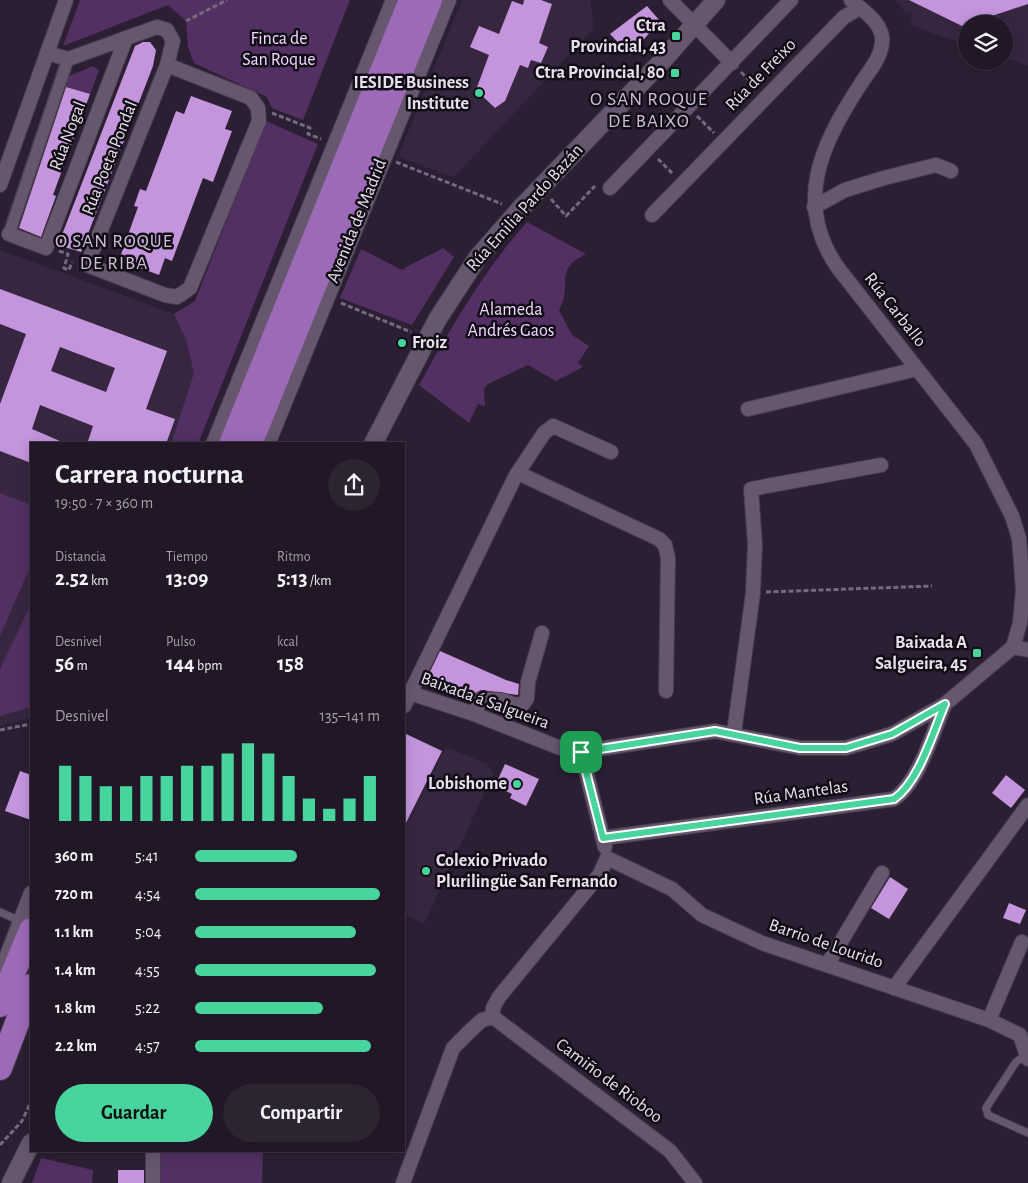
<!DOCTYPE html>
<html lang="es">
<meta charset="utf-8">
<style>
body{margin:0;font-family:"Alegreya Sans",sans-serif;background:#2d2432;color:#f1f3f6;height:100vh;display:flex;flex-direction:column;font-size:19px;white-space:nowrap}
*{box-sizing:border-box;margin:0}
p{font-size:16px;color:#a29fa7}
.icon{flex:none;width:28px;height:28px;fill:none;stroke:currentColor;stroke-width:2;stroke-linecap:round;stroke-linejoin:round}
.map{position:relative;flex:1;overflow:hidden}
.drawer{position:absolute;left:30px;top:442px;width:375px;height:710px;display:flex;flex-direction:column;background:#211726;border-radius:0px;box-shadow:0 2px 12px #0003,0 0 0 1px #3e3643}
.drawer>*{flex:none}
.buttons{position:absolute;left:958px;top:15px;display:grid;gap:10px}
.buttons a{display:grid;place-items:center;width:55px;height:55px;border-radius:50%;background:#211726;box-shadow:0 2px 12px #0003,0 0 0 1px #3e3643;font-size:25px}
.pin{position:absolute;display:grid;place-items:center;width:42px;height:42px;color:#fff;margin:-21px;border-radius:10px;box-shadow:0 2px 8px #0006}
.round{display:grid;place-items:center;flex:none;width:52px;height:52px;border-radius:26px;background:#2d2432}
.summary{display:flex;align-items:center;justify-content:space-between;height:85px;padding:0 25px}
h1{font-size:28px;font-weight:600;line-height:38px}
.stats{display:grid;grid-template-columns:repeat(3,1fr);gap:8px;height:85px;padding:5px 25px}
.stats div{display:grid;align-content:center}
.stats b{font-size:21px;font-weight:600}
.stats small{font-size:14px;font-weight:400}
.stats p{font-size:14px}
.chart{height:140px;padding:10px 25px}
.chart p{display:flex;justify-content:space-between}
.chart svg{width:100%;height:90px;margin-top:5px;stroke:#48d49d;stroke-width:6}
.primary-button{display:flex;gap:10px;margin-top:auto;padding:10px 25px}
.primary-button a{flex:1;height:58px;border-radius:30px;background:#48d49d;color:#111;font-size:20px;font-weight:600;line-height:58px;text-align:center}
.primary-button a+a{background:#2d2432;color:#f1f3f6}
ul{padding:0 25px;list-style:none;font-size:16px}
li{display:grid;grid-template-columns:80px 60px 1fr;align-items:center;height:38px}
li i{height:12px;border-radius:6px;background:#48d49d}
.map>svg:first-child{display:block}
.built{fill:#372640}
.green{fill:#523063}
.building{fill:#c495dd;fill-rule:evenodd}
.lines{fill:none;stroke-linecap:round;stroke-linejoin:round}
.service-casing{stroke:#473c4e;stroke-width:9}
.pedestrian-casing{stroke:#473c4e;stroke-width:14}
.minor-casing{stroke:#473c4e;stroke-width:16}
.tertiary-casing{stroke:#473c4e;stroke-width:20}
.trunk-casing{stroke:#473c4e;stroke-width:26}
.path{stroke:#75697b;stroke-width:3;stroke-dasharray:5 2.5;stroke-linecap:butt}
.service{stroke:#66576e;stroke-width:7}
.pedestrian{stroke:#66576e;stroke-width:11}
.minor{stroke:#66576e;stroke-width:14}
.tertiary{stroke:#66576e;stroke-width:18}
.trunk{stroke:#9c6ab7;stroke-width:24}
.route-casing{stroke:#fff;stroke-width:10}
.route{stroke:#48d49d;stroke-width:6}
.poi-dot{fill:#48d49d;stroke:#110c15;stroke-width:2}
.labels{text-anchor:middle;dominant-baseline:central;stroke-width:5;stroke-linejoin:round;paint-order:stroke}
.poi-label{font-size:18px;font-weight:bold;fill:#e9e0ee;stroke:#110c15;text-anchor:end}
.park-label{font-size:18px;fill:#f1d9ff;stroke:#110c15}
.street-label{font-size:18px;fill:#e9e0ee;stroke:#110c15}
.neighbourhood-label{font-size:19px;letter-spacing:1px;fill:#cebdd7;stroke:#110c15}
</style>
<div class="map">
<svg width="1028" height="1183" viewBox="0 0 1028 1183">
<rect width="100%" height="100%" fill="#2c1f33"/>
<g class="built">
<path d="M 462,0 L 590,0 L 594,28 L 454,177 L 398,157 Z"/>
<path d="M 895,0 L 1028,0 L 1028,66 L 1004,57 L 1004,24 L 966,24 L 966,45 L 910,25 L 913,13 L 906,12 Z"/>
<path d="M 0,250 L 174,314 L 186,340 L 194,373 L 171,444 L 31,444 L 31,717 L 0,726 Z"/>
<path d="M 446,747 L 487,764 L 493,774 L 424,924 L 404,914 L 404,829 Z"/>
</g>
<g class="green">
<path d="M 80,0 L 350,0 L 303,120 L 272,108 L 267,97 L 194,63 L 188,47 L 186,21 L 168,5 L 63,46 Z"/>
<path d="M 93,66 L 99,70 L 90,95 L 64,86 L 67,77 Z"/>
<path d="M 266,121 L 318,144 L 198,444 L 171,444 L 194,373 L 186,340 L 174,314 L 195,301 Z"/>
<path d="M 527,222 L 586,254 C 552,270 574,285 559,310 L 572,335 L 589,346 L 578,363 L 583,367 L 556,381 L 528,365 L 488,384 L 484,389 L 485,406 L 478,404 L 469,423 L 419,385 C 451,327 483,272 527,222 Z"/>
<path d="M 443,248 L 454,257 L 412,325 L 340,298 L 361,249 L 402,270 C 415,261 429,256 443,248 Z"/>
<path d="M 0,493 L 31,505 L 31,565 L 0,636 Z"/>
<path d="M 31,604 L 31,707 L 0,716 L 0,669 Z"/>
<path d="M 160,1151 L 263,1151 L 262,1183 L 160,1183 Z"/>
<path d="M 41,1158 L 93,1170 L 92,1183 L 32,1183 Z"/>
</g>
<g class="building">
<path d="M 524,0 L 541,0 L 552,4 L 539,43 L 548,47 L 541,63 L 531,60 L 528,68 L 520,65 L 505,101 L 495,108 L 476,90 L 489,55 L 470,47 L 479,26 L 499,34 L 512,1 L 523,5 Z"/>
<path d="M 909,0 L 1028,0 L 1028,4 L 962,26 Z"/>
<path d="M 647,6 L 660,21 L 630,55 L 610,34 Z"/>
<path d="M 143,42 L 150,42 L 156,50 L 153,66 L 81,252 L 58,245 L 135,46 Z"/>
<path d="M 66,87 L 90,94 L 53,195 L 56,196 L 41,237 L 19,228 Z"/>
<path d="M 191,96 L 232,111 L 225,129 L 232,131 L 213,182 L 203,178 L 172,261 L 165,258 L 159,275 L 119,260 L 138,207 L 134,206 L 140,189 L 146,191 L 176,111 L 184,114 Z"/>
<path d="M 0,289 L 167,351 L 146,409 L 175,419 L 166,444 L 87,444 L 93,426 L 40,405 L 32,429 L 67,444 L 31,444 L 31,463 L 0,451 L 0,404 L 26,334 L 0,324 ZM 60,347 L 115,368 L 106,392 L 51,371 Z"/>
<path d="M 440,651 L 506,680 L 519,684 L 518,695 L 481,690 L 474,694 L 461,694 L 426,686 L 424,684 Z"/>
<path d="M 404,733 L 442,751 L 404,827 Z"/>
<path d="M 505,764 L 539,779 L 526,806 L 510,798 L 512,794 L 495,786 Z"/>
<path d="M 20,771 L 31,775 L 31,820 L 5,811 Z"/>
<path d="M 1006,775 L 1025,790 L 1011,808 L 992,793 Z"/>
<path d="M 890,877 L 908,889 L 889,919 L 871,908 Z"/>
<path d="M 1009,903 L 1026,910 L 1020,924 L 1003,918 Z"/>
<rect x="118" y="1170" width="26" height="13"/>
</g>
<g class="lines">
<g class="service-casing">
<g id="service">
<path d="M 0,912 L 20,921"/>
<path d="M 1026,1055 L 1016,1062 L 986,1108 L 988,1115 L 1028,1133"/>
</g>
</g>
<g class="pedestrian-casing">
<path id="pedestrian" d="M 9,234 L 68,59"/>
</g>
<g class="minor-casing">
<g id="minor">
<path d="M 670,0 L 732,63"/>
<path d="M 47,53 L 68,59 L 157,27 L 167,30 L 173,41 L 167,65 L 87,265 L 165,295 L 177,297 L 190,288 L 259,121 L 258,108 L 251,98 L 167,65"/>
<path d="M 0,185 L 66,0"/>
<path d="M 610,188 L 791,0"/>
<path d="M 814,207 L 845,190 L 884,178 L 936,165 L 951,171"/>
<path d="M 652,215 L 844,17 L 860,8"/>
<path d="M 9,234 L 46,248 L 126,38"/>
<path d="M 748,409 L 917,369"/>
<path d="M 213,444 L 393,0"/>
<path d="M 268,444 L 449,0"/>
<path d="M 518,473 L 659,539 L 665,545 L 668,558 L 666,691"/>
<path d="M 1013,647 L 1028,650"/>
<path d="M 404,691 L 474,714 L 573,753 L 715,731 L 800,748 L 846,748 L 892,734 L 945,704 L 1013,647 L 1020,623 L 1023,590 L 1019,538 L 1012,516 L 976,444 L 838,268 C 793,203 821,145 860,85 C 869,71 884,55 882,37 C 880,21 862,10 851,0"/>
<path d="M 404,706 L 515,477 L 544,433 L 553,426 L 611,452"/>
<path d="M 474,714 L 481,699 L 501,700 L 516,705 L 523,704 L 527,698 L 528,682 L 542,633"/>
<path d="M 734,733 L 753,593 L 755,544 L 751,489 L 881,465"/>
<path d="M 581,751 L 605,847"/>
<path d="M 603,838 L 894,799 C 919,782 933,732 945,704"/>
<path d="M 607,858 L 672,889 L 702,915 L 762,943 L 989,1020 L 1020,1035 L 1028,1059"/>
<path d="M 827,965 L 882,873"/>
<path d="M 0,973 L 31,893"/>
<path d="M 894,988 L 1028,805"/>
<path d="M 493,1017 L 670,1151 L 695,1183"/>
<path d="M 493,1017 L 493,1008 L 499,997 L 600,874 L 607,858"/>
<path d="M 989,1020 L 1022,942"/>
<path d="M 153,1151 L 153,1183"/>
<path d="M 403,1183 L 453,1048 L 472,1029 L 482,1020 L 493,1017"/>
</g>
</g>
<g class="tertiary-casing">
<g id="tertiary">
<path d="M 373,444 L 437,320 L 478,257 L 520,209 L 665,58 L 716,0"/>
<path d="M 11,1183 L 31,1143"/>
</g>
</g>
<g class="trunk-casing">
<g id="trunk">
<path d="M 231,444 L 411,0"/>
<path d="M 250,444 L 430,0"/>
<path d="M 0,1005 L 31,930"/>
<path d="M 0,1068 L 31,986"/>
</g>
</g>
<g class="path">
<path d="M 186,21 L 227,0"/>
<path d="M 741,72 L 756,87"/>
<path d="M 272,113 L 310,128 L 308,134 L 321,139"/>
<path d="M 697,116 L 714,133"/>
<path d="M 658,159 L 673,174"/>
<path d="M 396,162 L 502,204"/>
<path d="M 551,199 L 566,216 L 595,186"/>
<path d="M 59,251 L 68,254 L 64,268 L 69,270 L 72,262"/>
<path d="M 341,303 L 411,332"/>
<path d="M 766,592 L 932,586"/>
<path d="M 0,730 L 31,724"/>
<path d="M 0,1145 L 22,1121 L 29,1106 L 31,1107"/>
</g>
<use href="#service" class="service"/>
<use href="#pedestrian" class="pedestrian"/>
<use href="#minor" class="minor"/>
<use href="#tertiary" class="tertiary"/>
<use href="#trunk" class="trunk"/>
</g>
<g class="lines">
<g class="route-casing">
<path id="route" d="M 945,704 C 933,732 919,782 894,799 L 603,838 L 581,752 L 715,731 L 800,748 L 846,748 L 892,734 Z"/>
</g>
<use href="#route" class="route"/>
</g>
<g class="poi-dot">
<rect x="671" y="31" width="10" height="10" rx="2.5"/>
<rect x="670" y="68" width="10" height="10" rx="2.5"/>
<circle cx="479" cy="93" r="5"/>
<circle cx="402" cy="343" r="5"/>
<rect x="972" y="648" width="10" height="10" rx="2.5"/>
<circle cx="517" cy="784" r="5"/>
<circle cx="426" cy="871" r="5"/>
</g>
<g class="labels">
<g class="poi-label">
<text x="666" y="26">Ctra<tspan x="666" dy="21">Provincial, 43</tspan></text>
<text x="665" y="73">Ctra Provincial, 80</text>
<text x="469" y="83">IESIDE Business<tspan x="469" dy="21">Institute</tspan></text>
<text x="412" y="343" text-anchor="start">Froiz</text>
<text x="967" y="643">Baixada A<tspan x="967" dy="21">Salgueira, 45</tspan></text>
<text x="507" y="784">Lobishome</text>
<text x="436" y="861" text-anchor="start">Colexio Privado<tspan x="436" dy="21">Plurilingüe San Fernando</tspan></text>
</g>
<g class="park-label">
<text x="279" y="39">Finca de<tspan x="279" dy="21">San Roque</tspan></text>
<text x="511" y="310">Alameda<tspan x="511" dy="21">Andrés Gaos</tspan></text>
</g>
<g class="street-label">
<text transform="translate(761 75) rotate(-46)">Rúa de Freixo</text>
<text transform="translate(68 136) rotate(-69)">Rúa Nogal</text>
<text transform="translate(110 158) rotate(-68)">Rúa Poeta Pondal</text>
<text transform="translate(525 208) rotate(-48)">Rúa Emilia Pardo Bazán</text>
<text transform="translate(357 221) rotate(-68)">Avenida de Madrid</text>
<text transform="translate(895 310) rotate(52)">Rúa Carballo</text>
<text transform="translate(485 701) rotate(20)">Baixada á Salgueira</text>
<text transform="translate(801 793) rotate(-8)">Rúa Mantelas</text>
<text transform="translate(826 944) rotate(19)">Barrio de Lourido</text>
<text transform="translate(609 1081) rotate(37)">Camiño de Rioboo</text>
</g>
<g class="neighbourhood-label">
<text x="649" y="99">O SAN ROQUE<tspan x="649" dy="22">DE BAIXO</tspan></text>
<text x="114" y="241">O SAN ROQUE<tspan x="114" dy="22">DE RIBA</tspan></text>
</g>
</g>
</svg>
<div class="buttons">
<a><svg class="icon" aria-label="layers" viewBox="0 0 24 24"><path d="M12 4l9 5-9 5-9-5zM3 14l9 5 9-5"/></svg></a>
</div>
<div class="pin" style="left:581px;top:752px;background:#1e9e55"><svg class="icon" aria-label="arrive" viewBox="0 0 24 24"><path d="M6 21V4h12l-3 4 3 4H6"/></svg></div>
<section class="drawer">
<div class="summary"><div><h1>Carrera nocturna</h1><p>19:50 · 7 × 360 m</p></div><a class="round"><svg class="icon" aria-label="share" viewBox="0 0 24 24"><path d="M12 15V3M7 8l5-5 5 5M5 13v7h14v-7"/></svg></a></div>
<div class="stats">
<div><p>Distancia</p><b>2.52<small> km</small></b></div>
<div><p>Tiempo</p><b>13:09</b></div>
<div><p>Ritmo</p><b>5:13<small> /km</small></b></div>
</div>
<div class="stats">
<div><p>Desnivel</p><b>56<small> m</small></b></div>
<div><p>Pulso</p><b>144<small> bpm</small></b></div>
<div><p>kcal</p><b>158</b></div>
</div>
<div class="chart"><p><span>Desnivel</span>135–141 m</p>
<svg viewBox="0 0 160 44" preserveAspectRatio="none"><path d="M5 44V17M15 44V22M25 44V27M35 44V27M45 44V22M55 44V22M65 44V17M75 44V17M85 44V11M95 44V6M105 44V11M115 44V22M125 44V33M135 44V38M145 44V33M155 44V22"/></svg>
</div>
<ul>
<li><b>360 m</b>5:41<i style="width:55%"></i></li>
<li><b>720 m</b>4:54<i style="width:100%"></i></li>
<li><b>1.1 km</b>5:04<i style="width:87%"></i></li>
<li><b>1.4 km</b>4:55<i style="width:98%"></i></li>
<li><b>1.8 km</b>5:22<i style="width:69%"></i></li>
<li><b>2.2 km</b>4:57<i style="width:95%"></i></li>
</ul>
<div class="primary-button"><a>Guardar</a><a>Compartir</a></div>
</section>
</div>
